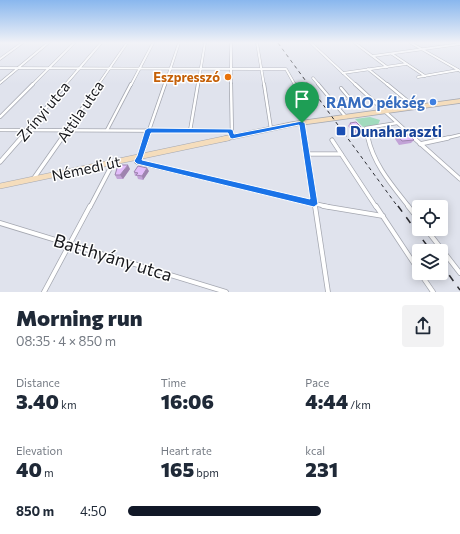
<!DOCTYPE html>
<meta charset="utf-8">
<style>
body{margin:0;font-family:Commissioner,sans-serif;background:#f2f2f3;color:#1f2937;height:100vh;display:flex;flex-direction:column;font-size:15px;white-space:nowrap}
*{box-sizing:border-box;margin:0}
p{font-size:13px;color:#747a83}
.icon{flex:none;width:22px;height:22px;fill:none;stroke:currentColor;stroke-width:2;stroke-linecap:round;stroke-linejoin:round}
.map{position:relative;height:292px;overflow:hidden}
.side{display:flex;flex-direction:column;background:#fff;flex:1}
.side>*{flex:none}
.tools{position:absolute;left:412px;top:200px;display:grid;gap:8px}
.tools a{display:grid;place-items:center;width:36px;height:36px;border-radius:4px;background:#fff;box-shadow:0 2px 10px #0003;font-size:20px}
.pin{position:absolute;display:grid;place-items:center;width:34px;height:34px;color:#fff;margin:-41px -17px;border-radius:50% 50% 50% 0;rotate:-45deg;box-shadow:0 0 4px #0007}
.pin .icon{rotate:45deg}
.round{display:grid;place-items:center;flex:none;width:42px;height:42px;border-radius:4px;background:#f2f2f3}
.head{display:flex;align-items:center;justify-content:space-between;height:68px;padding:0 16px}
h1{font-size:22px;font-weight:800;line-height:30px}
.metrics{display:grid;grid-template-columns:repeat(3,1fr);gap:6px;height:68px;padding:4px 16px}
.metrics div{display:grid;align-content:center}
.metrics b{font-size:20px;font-weight:800}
.metrics small{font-size:11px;font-weight:400}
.metrics p{font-size:11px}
ul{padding:0 16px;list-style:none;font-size:13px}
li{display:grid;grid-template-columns:64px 48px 1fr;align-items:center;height:30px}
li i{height:10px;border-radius:5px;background:#111827}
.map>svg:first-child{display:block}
.green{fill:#a1dbbd}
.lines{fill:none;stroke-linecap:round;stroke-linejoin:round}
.minor-far3-casing{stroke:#a5a8b1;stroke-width:3}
.minor-far2-casing{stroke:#a5a8b1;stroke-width:4}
.minor-far1-casing{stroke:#a5a8b1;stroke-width:5}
.minor-casing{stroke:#a5a8b1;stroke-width:5.5}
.secondary-far1-casing{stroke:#a5a8b1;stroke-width:5.5}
.secondary-casing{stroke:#a5a8b1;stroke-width:6}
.minor-far3{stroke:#fff;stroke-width:2}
.minor-far2{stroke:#fff;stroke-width:2.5}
.minor-far1{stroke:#fff;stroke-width:3.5}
.minor{stroke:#fff;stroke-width:4}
.secondary-far1{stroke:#f5ddbc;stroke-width:4}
.secondary{stroke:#f5ddbc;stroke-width:5}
.rail-far1{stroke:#2b2c31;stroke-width:1;stroke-dasharray:3.5 3.5;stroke-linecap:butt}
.rail{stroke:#2b2c31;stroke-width:1.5;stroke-dasharray:7 7;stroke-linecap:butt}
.wall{fill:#c2a3d7}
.shaded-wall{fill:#9e84af}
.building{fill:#e2bdfa;stroke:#9e84af}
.route{fill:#1a73e8;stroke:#fff;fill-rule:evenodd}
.food-dot{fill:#e8710a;stroke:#fff;stroke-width:1.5}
.shop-dot{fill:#3f7fe0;stroke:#fff;stroke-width:1.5}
.transit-dot{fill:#1a4fb4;stroke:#fff;stroke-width:1.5}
.labels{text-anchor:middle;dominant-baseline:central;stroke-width:3;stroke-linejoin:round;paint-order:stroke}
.far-food-label{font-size:13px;font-weight:bold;fill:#c56008;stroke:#fff;text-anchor:end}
.shop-label{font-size:15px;font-weight:bold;fill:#366cbe;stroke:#fff;text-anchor:end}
.street-label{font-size:15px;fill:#17181c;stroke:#fff}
.transit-label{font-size:15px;font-weight:bold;fill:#164399;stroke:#fff;text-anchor:start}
.near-street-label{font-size:18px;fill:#17181c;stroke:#fff}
</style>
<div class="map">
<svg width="460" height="292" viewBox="0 0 460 292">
<rect width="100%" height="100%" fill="#e0e3ed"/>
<path class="green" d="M 370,117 L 380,120 L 378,125 L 363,127 L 355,119 Z"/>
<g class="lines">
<g class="minor-far3-casing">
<g id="minor-far3">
<path d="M 231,43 L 231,85"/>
<path d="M 257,43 L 264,85"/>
<path d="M 311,43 L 356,85"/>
<path d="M 355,43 L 387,67"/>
<path d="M 411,43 L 460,71"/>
<path d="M 392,54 L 425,76"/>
<path d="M 373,56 L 460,44"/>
<path d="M 0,59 L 22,43"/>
<path d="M 0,68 L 286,69 L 295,85"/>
<path d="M 368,69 L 388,85"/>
<path d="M 343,73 L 406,64"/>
<path d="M 418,77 L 458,70"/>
<path d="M 313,78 L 319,85"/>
<path d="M 0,83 L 48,43"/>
<path d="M 32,85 L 74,43"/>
<path d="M 65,85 L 101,43"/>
<path d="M 98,85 L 127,43"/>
<path d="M 131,85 L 153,43"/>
<path d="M 165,85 L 179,43"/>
<path d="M 198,85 L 205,43"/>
</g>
</g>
<g class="minor-far2-casing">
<g id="minor-far2">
<path d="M 231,84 L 232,137"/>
<path d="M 264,84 L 271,129"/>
<path d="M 295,84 L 297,88 L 305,139"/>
<path d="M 318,84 L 346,117"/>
<path d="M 355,84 L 415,139"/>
<path d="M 387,84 L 415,107"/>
<path d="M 333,103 L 352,101 L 341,88"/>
<path d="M 0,117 L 33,84"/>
<path d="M 0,130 L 231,131"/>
<path d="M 107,130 L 131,84"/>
<path d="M 190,131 L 198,84"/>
<path d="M 20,139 L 66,84"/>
<path d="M 61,139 L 99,84"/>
<path d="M 146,139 L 165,84"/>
<path d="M 368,139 L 366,128 L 397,123"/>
<path d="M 443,139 L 460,135"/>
</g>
</g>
<g class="minor-far1-casing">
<g id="minor-far1">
<path d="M 147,138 L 137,162 L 329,207"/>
<path d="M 305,138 L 315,207"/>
<path d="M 368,138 C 374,165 392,185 409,207"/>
<path d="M 414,138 L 460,179"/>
<path d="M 332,140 L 376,207"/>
<path d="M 420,144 L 448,138"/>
<path d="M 306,154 L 341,154"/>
<path d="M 0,162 L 21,138"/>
<path d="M 34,178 L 62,138"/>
<path d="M 90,207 L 113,163"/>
</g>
</g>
<g class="minor-casing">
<g id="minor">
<path d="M 315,206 L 328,292"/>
<path d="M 323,206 L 383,216"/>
<path d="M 376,206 L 419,271"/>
<path d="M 408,206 L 419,220"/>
<path d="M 0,223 L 226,292"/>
<path d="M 426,229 L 460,273"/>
<path d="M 420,273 L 433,292"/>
<path d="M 44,292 L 90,206"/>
</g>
</g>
<g class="secondary-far1-casing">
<path id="secondary-far1" d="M 223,139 L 293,124 L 460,101"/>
</g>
<g class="secondary-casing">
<path id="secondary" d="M 0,186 L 228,138"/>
</g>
<use href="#minor-far3" class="minor-far3"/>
<use href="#minor-far2" class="minor-far2"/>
<use href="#minor-far1" class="minor-far1"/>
<use href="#minor" class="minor"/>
<use href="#secondary-far1" class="secondary-far1"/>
<use href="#secondary" class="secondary"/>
<path class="rail-far1" d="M 278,43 L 398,207"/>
<g class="rail">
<path d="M 398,206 L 431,251"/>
<path d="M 441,264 L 460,290"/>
</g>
</g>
<g class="wall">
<path d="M 350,123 L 361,127 L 360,129 L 361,129 L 359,133 L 354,134 L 348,126 Z"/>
<path d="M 397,135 L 414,140 L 411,143 L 399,145 L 395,139 Z"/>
<path d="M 130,169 L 123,179 L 117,179 L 115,175 Z"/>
<path d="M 149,171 L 143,180 L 138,179 L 137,176 L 135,176 L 134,172 Z"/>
</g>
<g class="shaded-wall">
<path d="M 128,165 L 130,169 L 123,179 L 120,175 Z"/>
<path d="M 147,168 L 149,171 L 143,180 L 142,176 Z"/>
</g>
<g class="building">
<path d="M 356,122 L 361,127 L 359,127 L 361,129 L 356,130 L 350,123 Z"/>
<path d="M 397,135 L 409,135 L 414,140 L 402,141 Z"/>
<path d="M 118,165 L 128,165 L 120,175 L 115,175 Z"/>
<path d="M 138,166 L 147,168 L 142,176 L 136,175 L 138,173 L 134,172 Z"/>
</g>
<linearGradient id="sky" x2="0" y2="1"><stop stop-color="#89b7ee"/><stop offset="0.51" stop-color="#f1f2f7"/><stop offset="1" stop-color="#f1f2f7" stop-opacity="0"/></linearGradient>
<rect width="460" height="84" fill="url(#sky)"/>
<path class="route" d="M 302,121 L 305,123 L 318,204 L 314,207 L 137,164 L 134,161 L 137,156 L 145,130 L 148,128 L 231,129 L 233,130 L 234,134 ZM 299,125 L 310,199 L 142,160 L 151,133 L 228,133 L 230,138 L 232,139 Z"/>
<circle class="food-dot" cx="228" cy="77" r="4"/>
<circle class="shop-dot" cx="433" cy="102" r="4"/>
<rect class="transit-dot" x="336" y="126" width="10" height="10" rx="2"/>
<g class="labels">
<g class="far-food-label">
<text x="220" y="77">Eszpresszó</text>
</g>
<g class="shop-label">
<text x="425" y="102">RAMO pékség</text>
</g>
<g class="street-label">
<text transform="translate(43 111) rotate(-50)">Zrínyi utca</text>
<text transform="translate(80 111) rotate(-56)">Attila utca</text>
<text transform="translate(86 168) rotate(-12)">Némedi út</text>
</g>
<g class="transit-label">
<text x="350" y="131">Dunaharaszti</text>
</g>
<g class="near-street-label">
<text transform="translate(113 257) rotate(17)">Batthyány utca</text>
</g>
</g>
</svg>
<div class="tools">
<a><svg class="icon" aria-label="locate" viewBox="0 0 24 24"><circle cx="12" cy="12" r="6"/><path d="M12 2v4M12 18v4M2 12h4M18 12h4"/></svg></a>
<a><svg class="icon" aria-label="layers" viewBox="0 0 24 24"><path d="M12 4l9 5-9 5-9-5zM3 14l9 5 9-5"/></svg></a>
</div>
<div class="pin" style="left:302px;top:123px;background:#1e9e55"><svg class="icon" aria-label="arrive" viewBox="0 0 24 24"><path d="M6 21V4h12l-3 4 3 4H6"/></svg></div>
</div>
<section class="side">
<div class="head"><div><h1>Morning run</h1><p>08:35 · 4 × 850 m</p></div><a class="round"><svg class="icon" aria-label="share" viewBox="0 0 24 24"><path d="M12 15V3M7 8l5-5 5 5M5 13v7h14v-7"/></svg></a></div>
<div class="metrics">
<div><p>Distance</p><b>3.40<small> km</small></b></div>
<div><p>Time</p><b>16:06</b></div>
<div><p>Pace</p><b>4:44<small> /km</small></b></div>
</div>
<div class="metrics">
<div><p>Elevation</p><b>40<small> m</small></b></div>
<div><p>Heart rate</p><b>165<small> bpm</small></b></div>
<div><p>kcal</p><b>231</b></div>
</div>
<ul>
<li><b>850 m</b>4:50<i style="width:61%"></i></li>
</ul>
</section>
